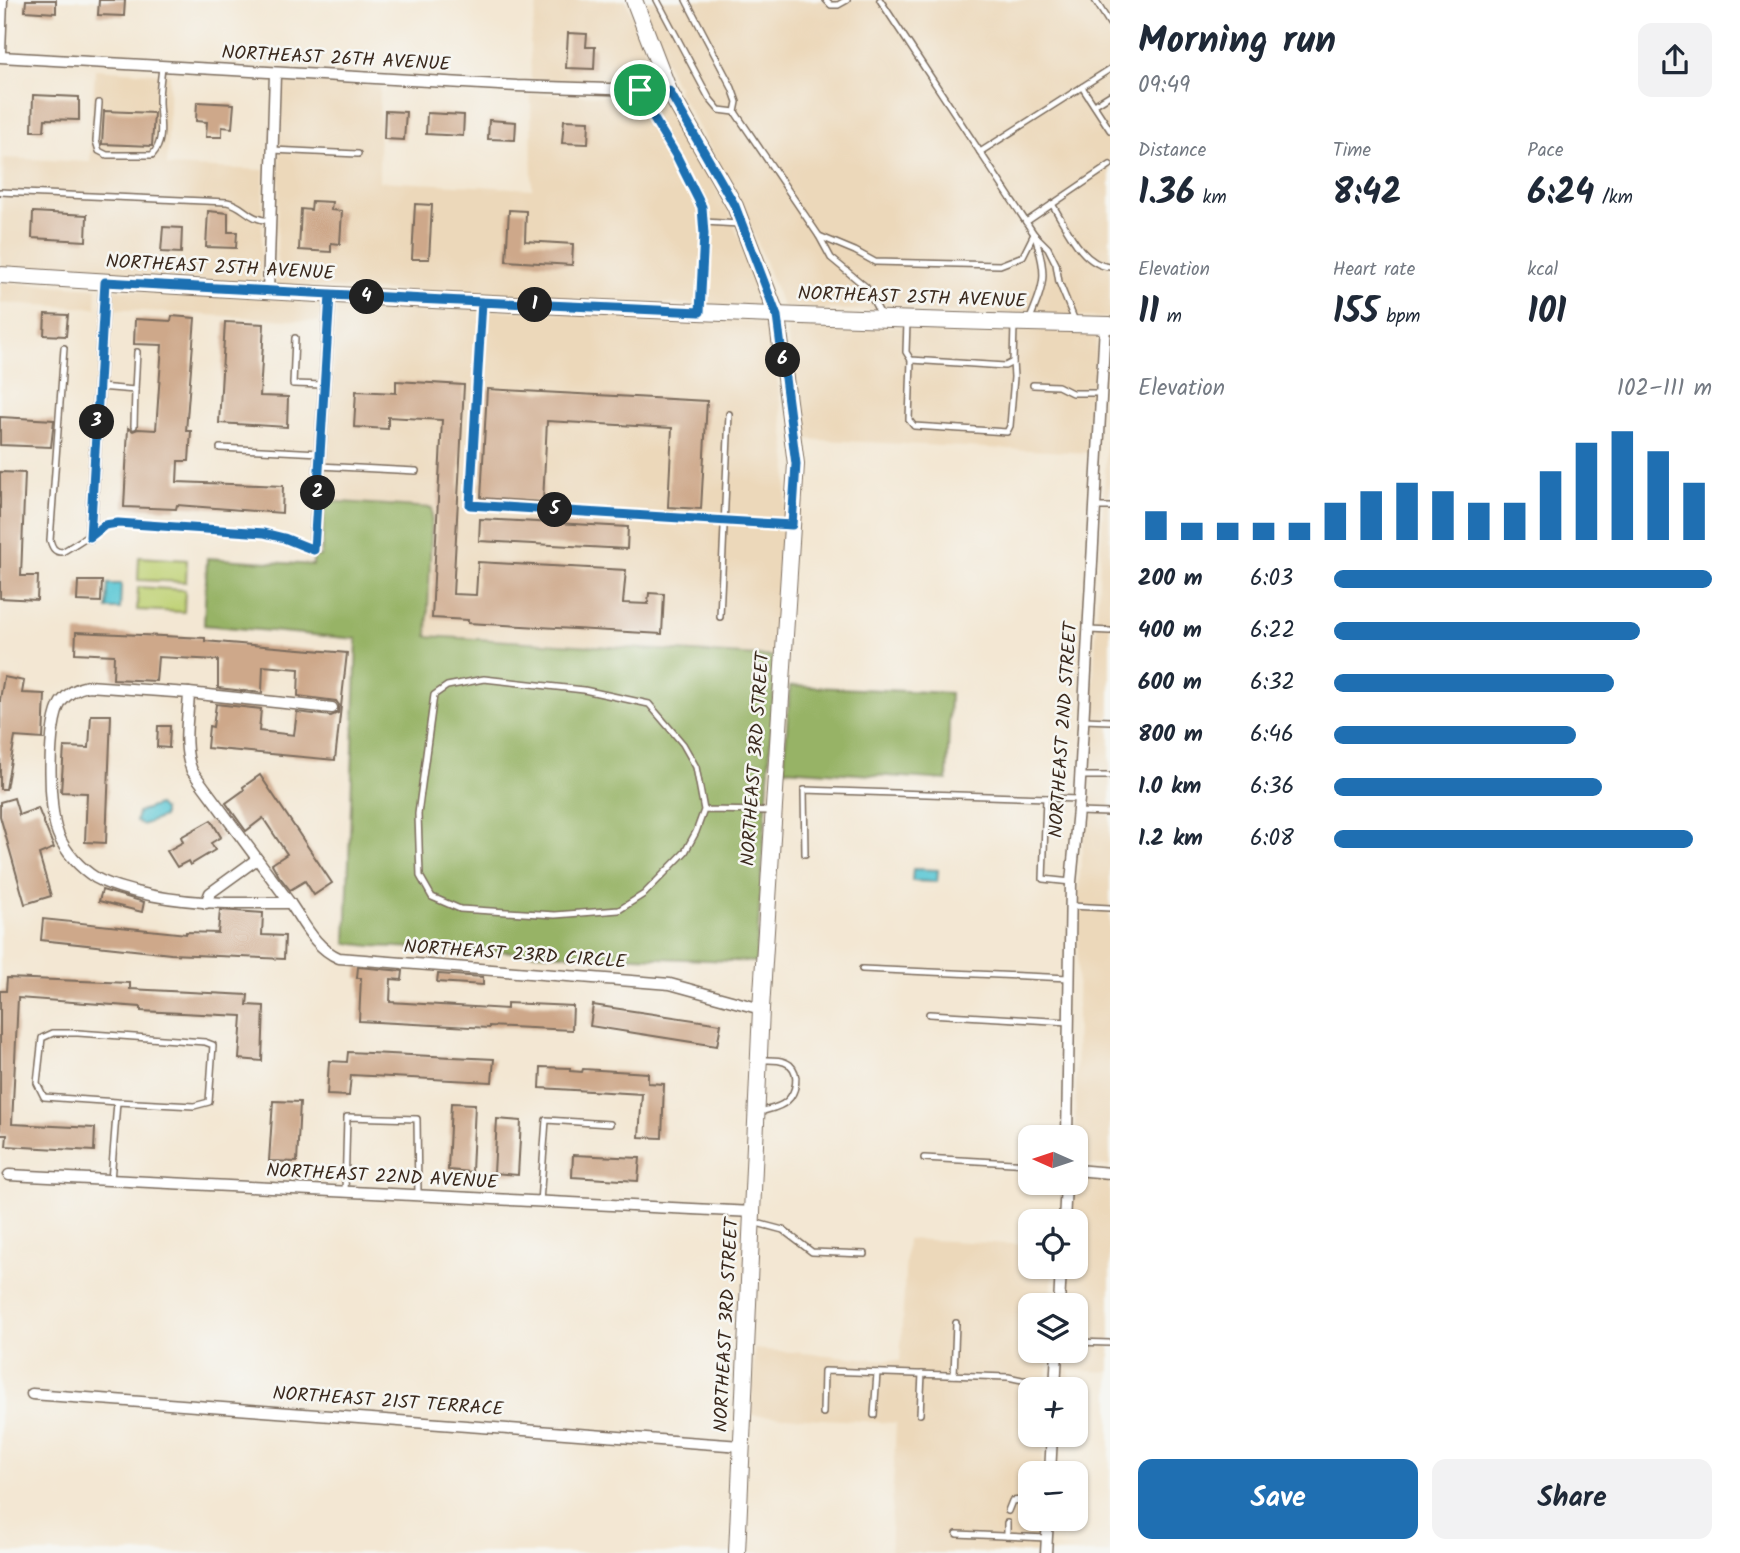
<!DOCTYPE html>
<meta charset="utf-8">
<style>
body{margin:0;font-family:Kalam,sans-serif;background:#f2f2f3;color:#1f2937;height:100vh;display:flex;flex-direction:column;font-size:26px;white-space:nowrap}
*{box-sizing:border-box;margin:0}
p{font-size:23px;color:#747a83}
.icon{flex:none;width:38px;height:38px;fill:none;stroke:currentColor;stroke-width:2;stroke-linecap:round;stroke-linejoin:round}
.map{position:relative;flex:1;overflow:hidden}
.side{display:flex;flex-direction:column;background:#fff;width:630px}
.side>*{flex:none}
.needle{width:46px;rotate:273deg}
.tools{position:absolute;left:1018px;top:1125px;display:grid;gap:14px}
.tools a{display:grid;place-items:center;width:70px;height:70px;border-radius:14px;background:#fff;box-shadow:0 2px 5px #0004;font-size:35px}
.pin{position:absolute;display:grid;place-items:center;width:60px;height:60px;color:#fff;margin:-30px;border:4px solid #fff;border-radius:50%;box-shadow:0 2px 7px #0007}
.km{position:absolute;width:35px;height:35px;margin:-18px;border-radius:50%;background:#222;color:#fff;font-size:19px;line-height:35px;text-align:center}
.round{display:grid;place-items:center;flex:none;width:74px;height:74px;border-radius:14px;background:#f2f2f3}
.head{display:flex;align-items:center;justify-content:space-between;height:119px;padding:0 28px}
h1{font-size:38px;font-weight:700;line-height:52px}
.figures{display:grid;grid-template-columns:repeat(3,1fr);gap:10px;height:119px;padding:7px 28px}
.figures div{display:grid;align-content:center}
.figures b{font-size:35px;font-weight:700}
.figures small{font-size:19px;font-weight:400}
.figures p{font-size:19px}
.chart{height:196px;padding:14px 28px}
.chart p{display:flex;justify-content:space-between}
.chart svg{width:100%;height:126px;margin-top:7px;stroke:#1f6fb2;stroke-width:6}
.cta{display:flex;gap:14px;margin-top:auto;padding:14px 28px}
.cta a{flex:1;height:80px;border-radius:14px;background:#1f6fb2;color:#fff;font-size:28px;font-weight:700;line-height:80px;text-align:center}
.cta a+a{background:#f2f2f3;color:#1f2937}
ul{padding:0 28px;list-style:none;font-size:23px}
li{display:grid;grid-template-columns:112px 84px 1fr;align-items:center;height:52px}
li i{height:18px;border-radius:9px;background:#1f6fb2}
main{display:flex;flex:1;min-height:0}
.map>svg:first-child{display:block}
.built{fill:#ecd8ba}
.green{fill:#bfd174;stroke:#7d7e49;stroke-width:2}
.forest{fill:#97b366;stroke:#696e42;stroke-width:2}
.water{fill:#5cc8d5;stroke:#4c797a;stroke-width:2}
.building{fill:#cea88a}
.lines{fill:none;stroke-linecap:round;stroke-linejoin:round}
.lane-casing{stroke:#7b6c5d;stroke-width:8}
.street-casing{stroke:#7b6c5d;stroke-width:13}
.secondary-casing{stroke:#7b6c5d;stroke-width:18}
.lane{stroke:#fff;stroke-width:5}
.street{stroke:#fff;stroke-width:10}
.secondary{stroke:#fff;stroke-width:16}
.route-casing{stroke:#fff;stroke-width:14}
.route{stroke:#1f6fb2;stroke-width:9}
.labels{text-anchor:middle;dominant-baseline:central;stroke-width:5;stroke-linejoin:round;paint-order:stroke}
.street-label{font-size:19px;fill:#3b2a1e;stroke:#f6f6f2}
</style>
<main>
<div class="map">
<svg width="1110" height="1553" viewBox="0 0 1110 1553">
<rect width="100%" height="100%" fill="#f6f6f2"/>
<filter id="ink" filterUnits="userSpaceOnUse"><feTurbulence type="fractalNoise" baseFrequency=".0143" numOctaves="2"/><feDisplacementMap in="SourceGraphic" scale="14" xChannelSelector="R" yChannelSelector="G"/><feConvolveMatrix kernelMatrix="1 2 1 2 8 2 1 2 1" color-interpolation-filters="sRGB"/></filter>
<filter id="wash" filterUnits="userSpaceOnUse"><feTurbulence type="fractalNoise" baseFrequency=".00686" numOctaves="4" result="noise"/><feDisplacementMap in="SourceGraphic" scale="28" xChannelSelector="R" yChannelSelector="G"/><feGaussianBlur stdDeviation="1.57" result="paint"/><feColorMatrix in="noise" values="0 0 0 0 0 0 0 0 0 0 0 0 0 0 0 0 0 1.4 0 .05"/><feComposite in="paint" operator="in"/></filter>
<g filter="url(#wash)">
<rect width="100%" height="100%" fill="#f3e7d3"/>
<g class="built">
<path d="M 538,0 L 626,0 L 658,84 L 531,80 L 530,42 Z"/>
<path d="M 642,0 L 1110,0 L 1110,318 L 783,308 L 742,203 L 677,90 L 678,85 L 675,84 L 650,25 Z"/>
<path d="M 95,69 L 170,74 L 167,166 L 264,170 L 260,284 L 0,268 L 4,158 L 90,162 Z"/>
<path d="M 282,81 L 380,86 L 379,181 L 532,189 L 531,94 L 665,98 L 728,209 L 766,308 L 276,285 Z"/>
<path d="M 0,282 L 97,288 L 96,308 L 0,303 Z"/>
<path d="M 113,289 L 322,302 L 320,322 L 111,309 Z"/>
<path d="M 337,303 L 770,322 L 788,464 L 776,657 L 426,636 L 431,508 L 325,501 Z"/>
<path d="M 786,323 L 1097,332 L 1090,453 L 801,439 Z"/>
<path d="M 1110,376 L 1110,1166 L 1076,1164 L 1075,1138 L 1079,883 L 1087,799 Z"/>
<path d="M 1076,1177 L 1110,1180 L 1110,1372 L 1070,1370 L 1069,1389 L 1062,1390 L 1064,1351 L 1076,1351 L 1076,1306 L 1067,1305 L 1069,1267 L 1076,1267 L 1076,1222 L 1071,1221 L 1073,1183 L 1076,1183 Z"/>
<path d="M 907,1239 L 1031,1245 L 1031,1267 L 1053,1267 L 1051,1305 L 1031,1306 L 1031,1351 L 1049,1351 L 1047,1389 L 1031,1390 L 1031,1435 L 1044,1435 L 1042,1473 L 1031,1474 L 1031,1519 L 1040,1519 L 1038,1553 L 890,1553 L 896,1423 L 751,1415 L 754,1349 L 900,1361 Z"/>
</g>
<g class="green">
<path d="M 139,557 L 187,560 L 186,582 L 138,580 Z"/>
<path d="M 138,587 L 185,590 L 184,612 L 137,610 Z"/>
</g>
<g class="forest">
<path d="M 325,501 L 432,508 L 427,636 L 776,657 L 756,962 L 371,946 L 346,943 L 357,639 L 204,625 L 207,558 L 313,565 L 313,556 L 321,556 Z"/>
<path d="M 790,686 L 950,693 L 947,780 L 784,769 Z"/>
</g>
<g class="water">
<path d="M 108,584 L 121,584 L 120,609 L 107,609 Z"/>
<path d="M 158,805 L 163,810 L 163,817 L 142,825 L 136,821 L 138,812 Z"/>
<path d="M 913,869 L 938,870 L 937,882 L 912,881 Z"/>
</g>
<g id="blocks">
<g class="building">
<path d="M 26,0 L 56,0 L 56,13 L 25,11 Z"/>
<path d="M 99,0 L 125,0 L 124,16 L 98,15 Z"/>
<path d="M 568,33 L 587,34 L 586,47 L 595,47 L 594,69 L 566,68 Z"/>
<path d="M 33,95 L 79,97 L 79,120 L 45,119 L 44,131 L 32,131 Z"/>
<path d="M 197,102 L 234,104 L 232,128 L 222,127 L 222,137 L 206,137 L 207,122 L 196,121 Z"/>
<path d="M 104,111 L 154,113 L 152,146 L 102,144 Z"/>
<path d="M 385,111 L 406,112 L 404,140 L 384,139 Z"/>
<path d="M 427,113 L 464,115 L 463,136 L 426,134 Z"/>
<path d="M 489,120 L 516,122 L 515,140 L 488,139 Z"/>
<path d="M 564,120 L 589,121 L 588,144 L 562,143 Z"/>
<path d="M 312,201 L 332,202 L 331,210 L 342,211 L 340,244 L 331,243 L 331,252 L 299,250 L 301,209 L 311,210 Z"/>
<path d="M 415,204 L 432,205 L 429,259 L 412,259 Z"/>
<path d="M 509,210 L 526,211 L 525,241 L 573,244 L 572,265 L 506,261 Z"/>
<path d="M 208,211 L 228,213 L 228,232 L 237,232 L 236,248 L 206,247 Z"/>
<path d="M 33,212 L 87,215 L 86,241 L 32,238 Z"/>
<path d="M 163,227 L 182,228 L 181,253 L 161,252 Z"/>
<path d="M 45,314 L 68,315 L 66,336 L 44,335 Z"/>
<path d="M 172,316 L 195,318 L 186,431 L 191,431 L 189,461 L 178,461 L 177,482 L 283,486 L 282,513 L 177,505 L 176,509 L 124,507 L 128,428 L 133,431 L 138,429 L 156,430 L 162,345 L 134,344 L 135,319 L 171,321 Z"/>
<path d="M 225,322 L 264,324 L 260,396 L 288,397 L 287,427 L 219,423 Z"/>
<path d="M 396,381 L 464,385 L 453,594 L 476,595 L 478,562 L 626,570 L 623,603 L 648,604 L 649,593 L 664,594 L 662,634 L 468,623 L 468,620 L 432,618 L 442,420 L 388,417 L 388,429 L 354,427 L 356,391 L 396,393 Z"/>
<path d="M 487,389 L 707,401 L 701,509 L 668,507 L 672,428 L 547,421 L 543,502 L 481,498 Z"/>
<path d="M 0,417 L 54,420 L 51,447 L 0,445 Z"/>
<path d="M 0,472 L 25,473 L 21,576 L 38,576 L 37,600 L 0,598 Z"/>
<path d="M 480,519 L 628,527 L 627,549 L 479,541 Z"/>
<path d="M 78,581 L 102,581 L 101,602 L 77,601 Z"/>
<path d="M 76,632 L 205,638 L 205,641 L 347,653 L 335,760 L 207,748 L 209,726 L 213,727 L 216,704 L 261,709 L 259,731 L 294,735 L 297,712 L 331,716 L 338,713 L 339,705 L 336,701 L 298,696 L 299,669 L 263,666 L 262,693 L 218,688 L 218,660 L 158,657 L 156,681 L 113,679 L 114,655 L 75,653 Z"/>
<path d="M 4,677 L 24,681 L 22,693 L 45,694 L 43,739 L 15,737 L 6,789 L 0,789 L 0,699 Z"/>
<path d="M 91,715 L 111,715 L 106,843 L 85,842 L 87,793 L 61,792 L 64,747 L 89,748 Z"/>
<path d="M 158,726 L 170,726 L 169,748 L 157,747 Z"/>
<path d="M 260,775 L 332,883 L 314,895 L 305,881 L 290,890 L 279,876 L 272,864 L 287,854 L 263,818 L 246,831 L 226,803 L 244,790 L 243,787 Z"/>
<path d="M 14,798 L 19,815 L 38,808 L 54,848 L 39,854 L 51,896 L 25,904 L 0,816 L 0,802 Z"/>
<path d="M 211,820 L 221,837 L 211,843 L 215,850 L 190,865 L 188,861 L 177,867 L 167,851 L 183,842 L 181,837 Z"/>
<path d="M 102,890 L 144,902 L 142,912 L 99,901 Z"/>
<path d="M 220,910 L 263,913 L 262,935 L 285,936 L 284,959 L 171,954 L 41,940 L 43,919 L 186,934 L 186,932 L 218,933 Z"/>
<path d="M 358,967 L 403,971 L 402,980 L 391,979 L 390,1002 L 507,1009 L 507,1003 L 573,1006 L 572,1030 L 489,1026 L 489,1028 L 359,1021 L 361,978 L 357,978 Z"/>
<path d="M 438,974 L 483,977 L 483,985 L 437,982 Z"/>
<path d="M 7,978 L 130,983 L 130,989 L 248,995 L 247,1005 L 264,1006 L 262,1061 L 239,1059 L 242,1016 L 141,1011 L 141,1007 L 18,998 L 12,1124 L 95,1128 L 94,1151 L 6,1146 L 7,1135 L 0,1135 L 0,991 L 6,991 Z"/>
<path d="M 593,1005 L 721,1024 L 717,1046 L 590,1026 Z"/>
<path d="M 348,1052 L 494,1059 L 492,1082 L 351,1075 L 349,1096 L 327,1095 L 329,1061 L 347,1062 Z"/>
<path d="M 541,1067 L 570,1068 L 570,1071 L 582,1072 L 583,1069 L 648,1073 L 648,1083 L 664,1084 L 662,1138 L 639,1137 L 642,1094 L 540,1088 Z"/>
<path d="M 273,1101 L 300,1102 L 297,1162 L 269,1161 Z"/>
<path d="M 451,1103 L 475,1104 L 472,1172 L 448,1170 Z"/>
<path d="M 497,1119 L 521,1121 L 518,1175 L 494,1173 Z"/>
<path d="M 573,1155 L 640,1158 L 638,1181 L 572,1177 Z"/>
</g>
</g>
</g>
<g filter="url(#ink)">
<use href="#blocks" fill-opacity="0" stroke="#7b6c5d" stroke-width="2"/>
<g class="lines">
<g class="lane-casing">
<g id="lane">
<path d="M 657,0 L 709,98 L 719,110 L 735,112 L 737,102 L 732,88 L 686,0"/>
<path d="M 826,0 L 831,5 L 838,5 L 847,0"/>
<path d="M 1095,0 L 1110,24"/>
<path d="M 1082,87 L 1110,130"/>
<path d="M 641,90 C 654,131 686,165 701,206 C 710,230 702,282 701,309"/>
<path d="M 99,103 L 96,141 L 99,151 L 107,155 L 152,155 C 166,140 159,120 159,101 C 159,90 161,78 162,67"/>
<path d="M 1094,105 L 1110,95"/>
<path d="M 735,112 L 819,236 L 855,251 L 875,262 L 1000,265 L 1023,256 L 1034,234 L 880,0"/>
<path d="M 272,150 L 358,154"/>
<path d="M 980,152 L 1110,69"/>
<path d="M 0,192 L 227,202 C 246,206 246,219 270,221"/>
<path d="M 1052,204 C 1066,226 1081,265 1110,267"/>
<path d="M 704,222 L 739,224"/>
<path d="M 1026,222 L 1110,165"/>
<path d="M 819,236 L 831,258 L 866,287 L 881,315"/>
<path d="M 482,303 L 470,505 L 789,525"/>
<path d="M 1029,321 C 1045,283 1048,274 1034,234 L 1048,248 L 1056,264 L 1059,282 L 1075,321"/>
<path d="M 907,322 L 906,352 L 911,360 L 1005,366 L 1013,362 L 1014,325"/>
<path d="M 295,338 L 293,384 L 324,385"/>
<path d="M 64,348 L 50,540 C 52,547 54,552 62,552 C 77,544 103,524 118,523 L 264,533 L 284,538 L 314,549"/>
<path d="M 911,360 L 909,420 L 914,426 L 1007,432 L 1010,426 L 1014,377 L 1013,362"/>
<path d="M 1033,385 L 1058,386 L 1072,393 L 1101,393"/>
<path d="M 99,387 L 135,390 L 137,352"/>
<path d="M 134,426 L 135,390"/>
<path d="M 220,448 L 320,453"/>
<path d="M 319,466 L 416,471"/>
<path d="M 1096,507 L 1110,507"/>
<path d="M 720,617 L 729,414"/>
<path d="M 1089,630 L 1110,631"/>
<path d="M 1084,720 L 1110,721"/>
<path d="M 1081,776 L 1110,776"/>
<path d="M 1046,798 L 1043,879 L 1071,882"/>
<path d="M 704,810 L 696,832 L 685,852 L 644,894 L 619,910 L 555,915 L 460,909 L 432,897 L 420,876 L 418,814 L 434,695 L 447,686 L 484,679 L 584,690 L 649,704 L 683,744 L 696,767 L 704,810 L 770,811"/>
<path d="M 1078,812 L 1110,813"/>
<path d="M 805,854 L 804,790 L 1079,799"/>
<path d="M 1071,906 L 1110,908"/>
<path d="M 862,969 L 1069,978"/>
<path d="M 929,1014 L 1069,1022"/>
<path d="M 760,1112 C 769,1109 780,1108 787,1101 C 796,1093 800,1074 790,1065 C 782,1059 771,1060 762,1060"/>
<path d="M 924,1158 L 1031,1164"/>
<path d="M 111,1181 L 117,1102 L 44,1097 L 37,1083 L 42,1038 L 53,1033 L 78,1033 L 205,1042 L 213,1045 L 209,1102 L 194,1106 L 117,1102"/>
<path d="M 345,1193 L 347,1117 L 417,1119 L 418,1194"/>
<path d="M 540,1202 L 546,1120 L 610,1124"/>
<path d="M 753,1222 L 783,1230 L 812,1252 L 865,1254"/>
<path d="M 1076,1342 L 1110,1343"/>
<path d="M 954,1375 L 956,1323"/>
<path d="M 823,1413 L 824,1371 L 1008,1377 L 1022,1380 L 1055,1383"/>
<path d="M 920,1414 L 922,1374"/>
<path d="M 874,1415 L 877,1373"/>
<path d="M 1008,1511 L 1012,1501 L 1031,1499"/>
<path d="M 957,1534 L 1047,1538"/>
<path d="M 1007,1536 L 1007,1523"/>
</g>
</g>
<g class="street-casing">
<g id="street">
<path d="M 0,52 L 2,0"/>
<path d="M 0,57 L 517,86 L 669,91"/>
<path d="M 268,292 L 275,74"/>
<path d="M 90,537 L 105,282"/>
<path d="M 314,549 L 330,295"/>
<path d="M 88,686 L 189,693 C 188,719 182,747 192,771 L 290,903 C 236,903 188,905 136,892 C 122,888 108,885 96,878 C 80,868 65,852 58,834 C 48,810 47,724 61,702 C 68,693 77,688 88,686 Z"/>
<path d="M 189,693 L 332,708"/>
<path d="M 206,903 L 210,893 L 257,859"/>
<path d="M 290,903 C 304,923 315,948 339,958 L 670,984 L 761,1009"/>
<path d="M 1067,1138 L 1071,882 L 1079,799 L 1105,325"/>
<path d="M 1076,1170 L 1110,1173"/>
<path d="M 9,1175 L 753,1212"/>
<path d="M 1064,1222 L 1066,1183"/>
<path d="M 1059,1306 L 1061,1267"/>
<path d="M 1055,1390 L 1057,1351"/>
<path d="M 32,1394 L 741,1446"/>
<path d="M 1050,1474 L 1052,1435"/>
<path d="M 1046,1553 L 1048,1519"/>
</g>
</g>
<g class="secondary-casing">
<g id="secondary">
<path d="M 634,0 L 669,91 L 735,206 L 777,316 L 796,464 L 761,1009 L 737,1553"/>
<path d="M 0,275 C 370,299 740,317 1110,325"/>
</g>
</g>
<use href="#lane" class="lane"/>
<use href="#street" class="street"/>
<use href="#secondary" class="secondary"/>
</g>
</g>
<g class="lines" filter="url(#ink)">
<g class="route-casing">
<path id="route" d="M 640,90 L 645,104 L 677,157 L 702,207 L 704,234 L 700,312 L 330,295 L 314,550 L 284,538 L 264,533 L 118,523 L 105,525 L 90,537 L 105,282 L 482,302 L 470,505 L 792,525 L 796,464 L 777,316 L 735,206 L 669,91 L 640,90"/>
</g>
<use href="#route" class="route"/>
</g>
<g class="labels">
<g class="street-label">
<text transform="translate(336 59) rotate(3)">NORTHEAST 26TH AVENUE</text>
<text transform="translate(220 268) rotate(3)">NORTHEAST 25TH AVENUE</text>
<text transform="translate(912 298) rotate(2)">NORTHEAST 25TH AVENUE</text>
<text transform="translate(1064 730) rotate(-86)">NORTHEAST 2ND STREET</text>
<text transform="translate(756 759) rotate(-86)">NORTHEAST 3RD STREET</text>
<text transform="translate(515 955) rotate(4)">NORTHEAST 23RD CIRCLE</text>
<text transform="translate(382 1177) rotate(3)">NORTHEAST 22ND AVENUE</text>
<text transform="translate(727 1325) rotate(-87)">NORTHEAST 3RD STREET</text>
<text transform="translate(388 1402) rotate(4)">NORTHEAST 21ST TERRACE</text>
</g>
</g>
</svg>
<div class="tools">
<a><svg class="needle" viewBox="-14 -14 28 28"><path d="M0-13l5 13h-10z" fill="#e53935"/><path d="M0 13l5-13h-10z" fill="#747a83"/></svg></a>
<a><svg class="icon" aria-label="locate" viewBox="0 0 24 24"><circle cx="12" cy="12" r="6"/><path d="M12 2v4M12 18v4M2 12h4M18 12h4"/></svg></a>
<a><svg class="icon" aria-label="layers" viewBox="0 0 24 24"><path d="M12 4l9 5-9 5-9-5zM3 14l9 5 9-5"/></svg></a>
<a>+</a>
<a>−</a>
</div>
<div class="pin" style="left:640px;top:90px;background:#1e9e55"><svg class="icon" aria-label="arrive" viewBox="0 0 24 24"><path d="M6 21V4h12l-3 4 3 4H6"/></svg></div>
<b class="km" style="left:535px;top:305px">1</b>
<b class="km" style="left:318px;top:493px">2</b>
<b class="km" style="left:97px;top:422px">3</b>
<b class="km" style="left:367px;top:297px">4</b>
<b class="km" style="left:555px;top:510px">5</b>
<b class="km" style="left:783px;top:360px">6</b>
</div>
<section class="side">
<div class="head"><div><h1>Morning run</h1><p>09:49</p></div><a class="round"><svg class="icon" aria-label="share" viewBox="0 0 24 24"><path d="M12 15V3M7 8l5-5 5 5M5 13v7h14v-7"/></svg></a></div>
<div class="figures">
<div><p>Distance</p><b>1.36<small> km</small></b></div>
<div><p>Time</p><b>8:42</b></div>
<div><p>Pace</p><b>6:24<small> /km</small></b></div>
</div>
<div class="figures">
<div><p>Elevation</p><b>11<small> m</small></b></div>
<div><p>Heart rate</p><b>155<small> bpm</small></b></div>
<div><p>kcal</p><b>101</b></div>
</div>
<div class="chart"><p><span>Elevation</span>102–111 m</p>
<svg viewBox="0 0 160 44" preserveAspectRatio="none"><path d="M5 44V34M15 44V38M25 44V38M35 44V38M45 44V38M55 44V31M65 44V27M75 44V24M85 44V27M95 44V31M105 44V31M115 44V20M125 44V10M135 44V6M145 44V13M155 44V24"/></svg>
</div>
<ul>
<li><b>200 m</b>6:03<i style="width:100%"></i></li>
<li><b>400 m</b>6:22<i style="width:81%"></i></li>
<li><b>600 m</b>6:32<i style="width:74%"></i></li>
<li><b>800 m</b>6:46<i style="width:64%"></i></li>
<li><b>1.0 km</b>6:36<i style="width:71%"></i></li>
<li><b>1.2 km</b>6:08<i style="width:95%"></i></li>
</ul>
<div class="cta"><a>Save</a><a>Share</a></div>
</section>
</main>
